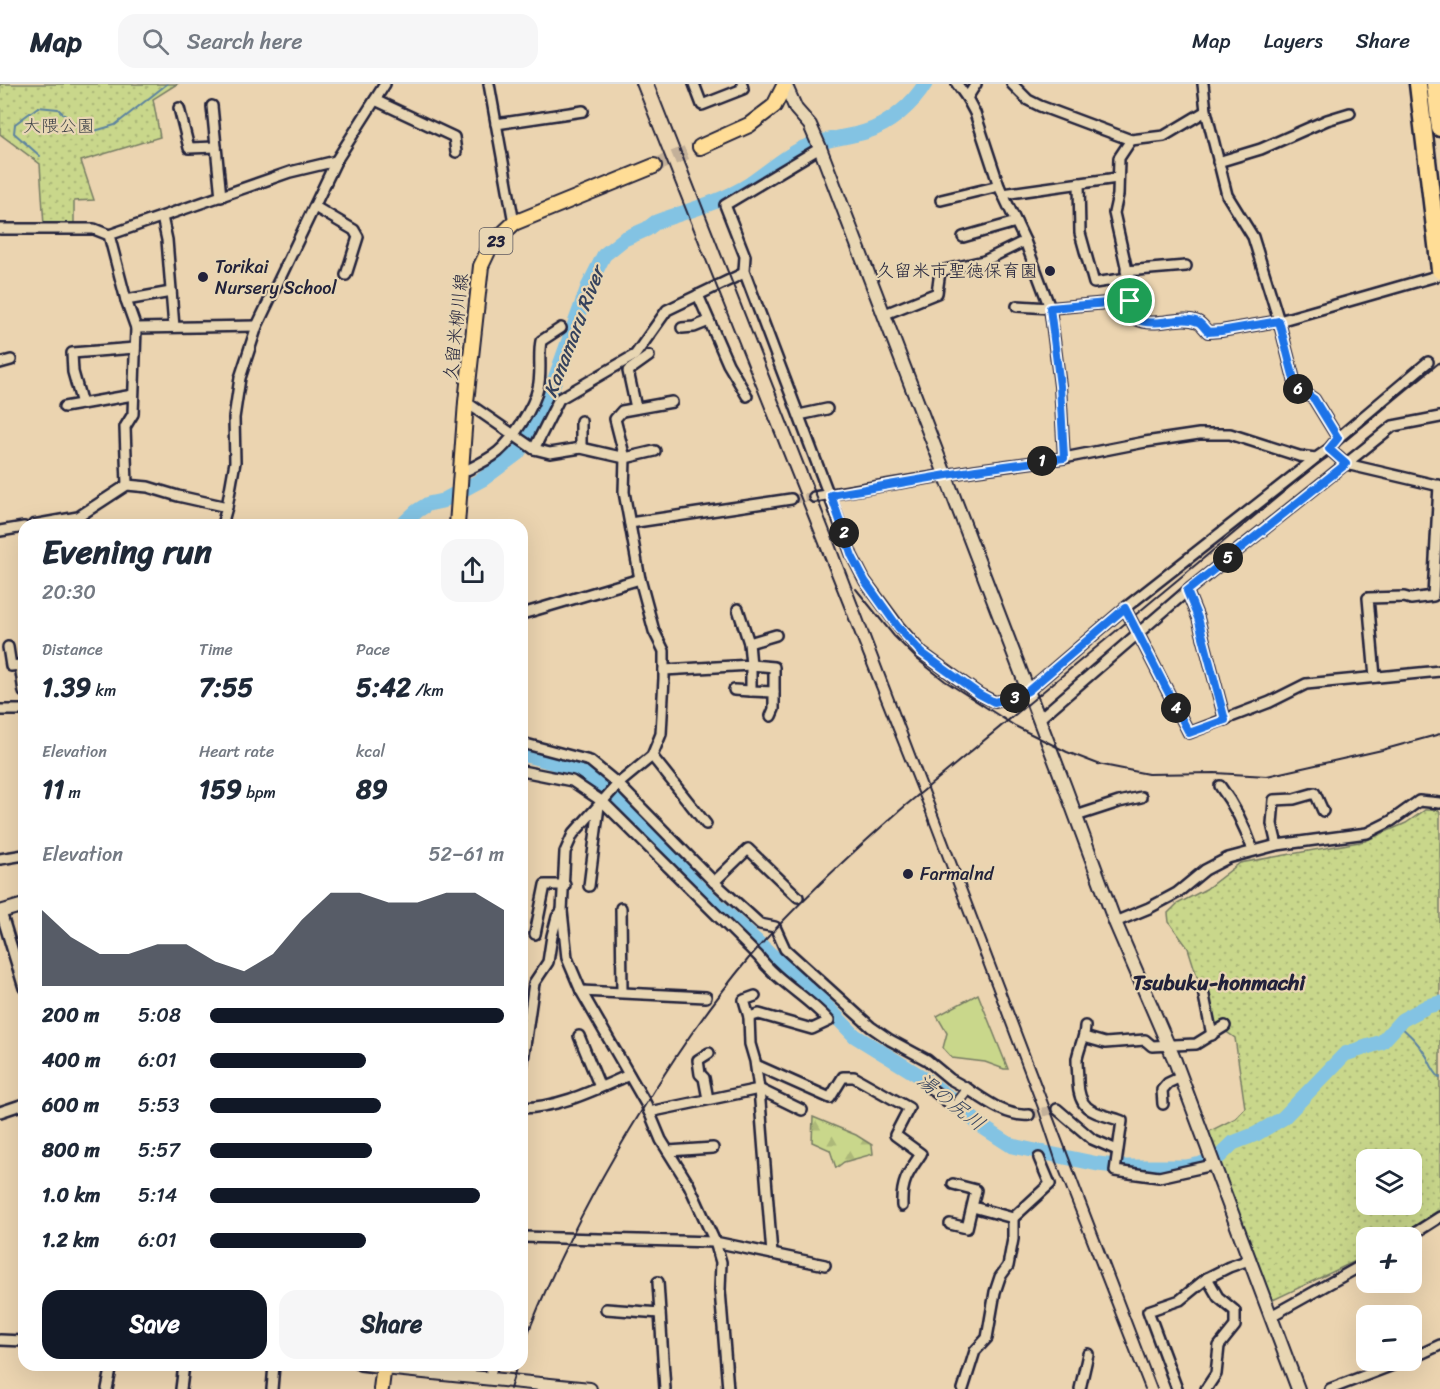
<!DOCTYPE html>
<meta charset="utf-8">
<style>
body{margin:0;font-family:Sriracha,"Klee One",sans-serif;background:#f6f6f7;color:#1f2937;height:100vh;display:flex;flex-direction:column;font-size:22px;white-space:nowrap}
*{box-sizing:border-box;margin:0}
p{font-size:20px;color:#747a83}
.icon{flex:none;width:33px;height:33px;fill:none;stroke:currentColor;stroke-width:2;stroke-linecap:round;stroke-linejoin:round}
.map{position:relative;flex:1;overflow:hidden}
.sheet{position:absolute;left:18px;top:435px;width:510px;height:852px;display:flex;flex-direction:column;background:#fff;border-radius:18px;box-shadow:0 6px 24px #0002}
.sheet>*{flex:none}
.tools{position:absolute;left:1356px;top:1065px;display:grid;gap:12px}
.tools a{display:grid;place-items:center;width:66px;height:66px;border-radius:12px;background:#fff;box-shadow:0 6px 24px #0002;font-size:30px}
.pin{position:absolute;display:grid;place-items:center;width:51px;height:51px;color:#fff;margin:-26px;border:3px solid #fff;border-radius:50%;box-shadow:0 2px 6px #0007}
.km{position:absolute;width:30px;height:30px;margin:-15px;border-radius:50%;background:#222;color:#fff;font-size:16px;line-height:30px;text-align:center}
.round{display:grid;place-items:center;flex:none;width:63px;height:63px;border-radius:18px;background:#f6f6f7}
.headline{display:flex;align-items:center;justify-content:space-between;height:102px;padding:0 24px}
h1{font-size:33px;font-weight:800;line-height:45px}
.stats{display:grid;grid-template-columns:repeat(3,1fr);gap:9px;height:102px;padding:6px 24px}
.stats div{display:grid;align-content:center}
.stats b{font-size:26px;font-weight:800}
.stats small{font-size:16px;font-weight:400}
.stats p{font-size:16px}
.chart{height:168px;padding:12px 24px}
.chart p{display:flex;justify-content:space-between}
.chart svg{width:100%;height:108px;margin-top:6px;fill:#111827;opacity:.7}
.button{display:flex;gap:12px;margin-top:auto;padding:12px 24px}
.button a{flex:1;height:69px;border-radius:18px;background:#111827;color:#fff;font-size:24px;font-weight:800;line-height:69px;text-align:center}
.button a+a{background:#f6f6f7;color:#1f2937}
ul{padding:0 24px;list-style:none;font-size:20px}
li{display:grid;grid-template-columns:96px 72px 1fr;align-items:center;height:45px}
li i{height:15px;border-radius:8px;background:#111827}
header{display:flex;align-items:center;gap:36px;box-sizing:border-box;height:84px;padding:0 30px;background:#fff;border-bottom:2px solid #e0e1e3}
header strong{font-size:28px}
nav{display:flex;gap:33px;margin-inline-start:auto;font-size:21px}
.search{width:420px;height:54px;background:#f6f6f7;display:flex;align-items:center;gap:15px;box-sizing:border-box;padding:0 21px;border-radius:18px;color:#747a83;font-size:22px}
.map>svg:first-child{display:block}
.grass{fill:#c9d78b;stroke:#767c63;stroke-width:1.5}
.forest{fill:url(#forest-firs);stroke:#767c63;stroke-width:1.5}
.park{fill:url(#park-dots);stroke:#767c63;stroke-width:1.5;fill-rule:evenodd}
.lines{fill:none;stroke-linecap:round;stroke-linejoin:round}
.stream{stroke:#5c83a0;stroke-width:2}
.river{stroke:#83c3e3;stroke-width:15}
.street-tunnel{stroke:#c3b099;stroke-width:9;stroke-dasharray:9 4.5;stroke-linecap:butt}
.primary-tunnel{stroke:#c3b099;stroke-width:14;stroke-dasharray:14 7;stroke-linecap:butt}
.street-casing{stroke:#22223b;stroke-width:14}
.secondary-casing{stroke:#22223b;stroke-width:16}
.primary-casing{stroke:#22223b;stroke-width:18}
.highway-casing{stroke:#22223b;stroke-width:21}
.street{stroke:#e8d6b3;stroke-width:9}
.secondary{stroke:#e8d6b3;stroke-width:12}
.primary{stroke:#ffdd96;stroke-width:14}
.highway{stroke:#ffdd96;stroke-width:16}
.rail{stroke:#22223b;stroke-width:2}
.route-casing{stroke:#fff;stroke-width:12}
.route{stroke:#1a73e8;stroke-width:8}
.poi-dot{fill:#22223b;stroke:#e8d6b3;stroke-width:2}
.labels{text-anchor:middle;dominant-baseline:central;stroke-width:4.5;stroke-linejoin:round;paint-order:stroke}
.shield{fill:#e8d6b3;stroke:#5d585f;stroke-width:1.5}
.shield-label{font-size:16px;font-weight:bold;fill:#22223b}
.park-label{font-size:18px;fill:#43464b;stroke:#e8d6b3}
.poi-label{font-size:18px;fill:#22223b;stroke:#e8d6b3;text-anchor:start}
.street-label{font-size:18px;fill:#22223b;stroke:#e8d6b3}
.water-label{font-size:20px;font-style:italic;fill:#35425d;stroke:#e8d6b3}
.quarter-label{font-size:21px;font-weight:bold;fill:#22223b;stroke:#e8d6b3}
</style>
<header>
<strong>Map</strong>
<div class="search"><svg class="icon" aria-label="search" viewBox="0 0 24 24"><circle cx="10" cy="10" r="6"/><path d="M15 15l6 6"/></svg>Search here</div>
<nav><a>Map</a><a>Layers</a><a>Share</a></nav>
</header>
<div class="map">
<svg width="1440" height="1305" viewBox="0 0 1440 1305">
<defs>
<pattern id="forest-firs" width="22" height="20" patternUnits="userSpaceOnUse" patternTransform="scale(1.5)"><rect width="22" height="20" fill="#c9d78b"/><path d="M5 1l3.5 6h-7zM16 11l3.5 6h-7z" fill="#acb879"/></pattern>
<pattern id="park-dots" width="8" height="8" patternUnits="userSpaceOnUse" patternTransform="scale(1.5)"><rect width="8" height="8" fill="#c9d78b"/><path d="M2 2h.1M6 6h.1" fill="none" stroke="#acb879" stroke-width="1.8" stroke-linecap="round"/></pattern>
</defs>
<rect width="100%" height="100%" fill="#ebd4b0"/>
<filter id="ink" filterUnits="userSpaceOnUse"><feTurbulence type="fractalNoise" baseFrequency=".0167" numOctaves="2"/><feDisplacementMap in="SourceGraphic" scale="12" xChannelSelector="R" yChannelSelector="G"/><feConvolveMatrix kernelMatrix="1 2 1 2 8 2 1 2 1" color-interpolation-filters="sRGB"/></filter>
<g filter="url(#ink)">
<path class="grass" d="M 978,910 L 1008,985 L 1004,985 L 985,978 L 952,974 L 943,964 L 947,949 L 937,932 Z"/>
<path class="forest" d="M 813,1033 L 856,1051 L 872,1061 L 873,1070 L 844,1078 L 836,1084 L 830,1066 L 812,1058 Z"/>
<g class="park">
<path d="M 0,0 L 177,0 L 153,15 L 160,53 L 81,77 L 94,116 L 74,117 L 74,141 L 44,142 L 40,80 L 0,50 Z"/>
<path d="M 1425,726 L 1438,726 L 1440,729 L 1440,1131 L 1400,1153 L 1366,1154 L 1366,1172 L 1271,1217 L 1208,1048 L 1236,1034 L 1245,1024 L 1235,954 L 1211,937 L 1188,864 L 1169,838 L 1168,829 L 1177,820 L 1206,805 L 1240,779 L 1365,757 L 1406,739 ZM 1366,1076 L 1412,1076 L 1412,1120 L 1366,1120 Z"/>
</g>
<g class="lines">
<g class="stream">
<path d="M 40,72 L 14,49 L 15,40 L 38,23 L 58,25 L 84,50 L 115,41 L 167,0"/>
<path d="M 1398,940 C 1409,950 1419,959 1427,973 C 1431,981 1433,987 1440,994"/>
</g>
<g class="river">
<path d="M 402,441 L 417,427 L 428,420 L 442,417 L 483,395 L 518,369 L 541,334 L 588,203 L 604,171 L 624,155 L 647,145 L 656,138 C 687,127 722,118 750,100 C 768,88 784,73 803,64 C 824,55 844,54 865,48 C 889,41 913,20 925,0"/>
<path d="M 522,670 C 550,677 576,684 601,700 L 701,806 L 822,918 L 855,952 L 920,992 L 950,1014 L 981,1042 L 1012,1062 L 1098,1080 L 1124,1083 L 1186,1083 L 1201,1080 L 1220,1072 L 1233,1059 L 1256,1050 L 1283,1034 L 1345,970 L 1382,958 L 1402,936 L 1428,922 L 1440,919"/>
</g>
<g class="street-tunnel">
<path d="M 791,415 L 814,413"/>
<path d="M 1029,1031 L 1057,1025"/>
</g>
<path class="primary-tunnel" d="M 654,82 L 700,63"/>
<g class="street-casing">
<g id="street">
<path d="M 489,0 L 514,139"/>
<path d="M 694,0 L 702,21 L 743,5 L 742,0"/>
<path d="M 957,0 L 967,14 L 975,29 L 999,102 L 1025,157 L 1050,224 L 1060,302 L 1064,374"/>
<path d="M 1012,0 L 1028,16 L 1040,22 L 1131,56 L 1164,52 L 1206,27"/>
<path d="M 967,14 L 976,0"/>
<path d="M 375,16 L 454,53 L 456,68"/>
<path d="M 212,22 L 221,113"/>
<path d="M 179,24 L 189,64 L 216,63"/>
<path d="M 496,40 L 583,27"/>
<path d="M 1131,56 L 1119,74 L 1118,111 L 1114,129 L 1126,182 L 1130,217 L 1136,235 C 1156,245 1179,230 1198,238 C 1201,239 1205,245 1208,248 L 1221,247 L 1279,237 L 1440,191"/>
<path d="M 820,64 L 725,121 L 745,172 L 744,187 L 852,472 L 865,497 L 899,543 L 922,569 L 979,610 L 995,618 L 1016,613 L 1028,607 L 1125,524 L 1316,374"/>
<path d="M 1218,78 L 1261,65 L 1327,36 L 1350,29"/>
<path d="M 1079,99 L 1080,149 L 1094,199 L 1128,194"/>
<path d="M 1003,110 L 1117,94"/>
<path d="M 941,116 L 999,102"/>
<path d="M 315,123 L 354,146 L 358,153 L 346,191"/>
<path d="M 162,133 L 167,156 L 174,243"/>
<path d="M 0,145 L 94,145 L 109,151 L 126,216 L 136,244 L 257,242"/>
<path d="M 109,151 L 290,88 L 336,77"/>
<path d="M 963,153 L 1016,138"/>
<path d="M 1126,187 L 1186,182"/>
<path d="M 698,211 L 728,280 L 747,312"/>
<path d="M 126,216 L 171,208"/>
<path d="M 1017,222 L 1050,224 L 1130,217"/>
<path d="M 885,230 L 937,209 L 940,187 L 984,177 L 1025,157"/>
<path d="M 682,244 L 694,243 L 709,237"/>
<path d="M 0,279 L 11,276"/>
<path d="M 466,318 L 534,365 L 550,369 L 581,364 L 625,374 L 624,408 L 640,495 L 654,547 L 664,567 L 664,594 L 661,650 L 652,672 L 618,700 L 573,750 L 565,768 L 562,827 L 567,874 L 581,907 L 646,1020 L 661,1056 L 689,1101 L 715,1158 L 721,1178 L 720,1206 L 728,1305"/>
<path d="M 82,320 L 73,288 L 72,269 L 135,264"/>
<path d="M 64,323 L 133,311"/>
<path d="M 636,324 L 628,287 L 649,272"/>
<path d="M 799,331 L 827,325"/>
<path d="M 1338,354 L 1428,278"/>
<path d="M 581,364 L 581,337"/>
<path d="M 534,365 L 559,315 L 635,271 L 667,226 L 744,189"/>
<path d="M 1329,365 L 1346,380 L 1440,402"/>
<path d="M 655,367 L 625,374 L 615,335 L 622,327 L 672,318"/>
<path d="M 461,389 C 473,383 487,377 498,368 C 513,355 534,323 538,304 C 542,289 538,272 541,257 L 561,244"/>
<path d="M 127,401 L 125,343 L 133,330 L 136,244"/>
<path d="M 814,413 L 976,386 L 1064,374 L 1145,358 L 1199,350 L 1230,350 L 1299,372 L 1316,374 L 1329,365 L 1338,354 L 1314,315 L 1296,303 L 1279,237 L 1253,153 L 1227,111 L 1206,27 L 1203,0"/>
<path d="M 630,439 L 791,415"/>
<path d="M 33,441 L 78,433 L 127,401 L 148,403 L 178,412 L 227,423"/>
<path d="M 222,441 L 227,423 L 235,378 L 234,334 L 240,294 L 257,242 L 336,77 L 385,0"/>
<path d="M 0,447 L 24,443"/>
<path d="M 1187,507 L 1198,534 L 1225,636"/>
<path d="M 1125,524 L 1189,649 L 1270,618 L 1306,600 L 1440,587"/>
<path d="M 522,530 L 640,495"/>
<path d="M 749,559 L 776,551"/>
<path d="M 8,563 L 11,582 L 20,581"/>
<path d="M 24,580 L 20,581 L 24,608"/>
<path d="M 664,586 L 751,581 L 749,559 L 738,525"/>
<path d="M 1375,593 L 1368,514 L 1404,513 L 1411,515 L 1433,512 L 1439,401"/>
<path d="M 734,606 L 751,607 L 751,581 L 774,583 L 774,625 L 771,632"/>
<path d="M 751,607 L 774,608"/>
<path d="M 0,626 L 24,626"/>
<path d="M 1039,635 L 1187,507 L 1393,342 L 1440,333"/>
<path d="M 522,659 L 590,677 L 618,700 L 714,798 L 760,840 L 775,843 L 785,865 L 871,943 L 890,956 L 927,976 L 950,995 L 968,1005"/>
<path d="M 652,672 L 706,740"/>
<path d="M 522,687 L 572,697 L 603,718 L 758,872 C 778,898 808,913 829,937 L 812,945 L 759,930 L 749,933"/>
<path d="M 1220,702 C 1235,722 1245,743 1253,766"/>
<path d="M 1076,732 L 1119,718 L 1141,713"/>
<path d="M 1277,761 L 1272,740 L 1274,716 L 1294,715 L 1315,709 L 1323,727"/>
<path d="M 0,775 L 24,771"/>
<path d="M 714,798 L 748,765 L 798,813"/>
<path d="M 589,802 L 599,722"/>
<path d="M 621,824 L 622,907"/>
<path d="M 1,828 L 24,904"/>
<path d="M 1115,838 L 1149,824 L 1177,809 L 1205,786 L 1228,774 L 1277,761 L 1367,749 L 1391,737 L 1419,717 L 1440,719"/>
<path d="M 535,850 L 545,801 L 565,801"/>
<path d="M 1202,902 L 1212,951"/>
<path d="M 581,907 L 706,913"/>
<path d="M 755,912 L 744,916 L 749,933 L 750,960 L 755,977 L 759,1005 L 772,1170"/>
<path d="M 1085,942 C 1085,954 1079,963 1077,975 C 1077,982 1078,991 1078,998 C 1079,1030 1097,1028 1122,1037 L 1115,1087 L 1159,1093 L 1213,1081"/>
<path d="M 579,952 L 600,1003"/>
<path d="M 1084,953 L 1105,959 L 1145,956 L 1152,962 L 1196,960 L 1225,942"/>
<path d="M 756,981 L 830,1014 L 843,993 L 854,993 L 909,1024 L 895,1051 L 921,1070 C 908,1089 901,1098 902,1122"/>
<path d="M 522,983 L 534,899 L 548,878 L 552,852 L 557,833 L 562,827"/>
<path d="M 929,1003 L 954,1023 L 968,1005 C 986,1017 1007,1033 1029,1031"/>
<path d="M 708,1015 L 704,994 L 700,990 L 698,976 L 709,969"/>
<path d="M 1163,1020 L 1162,1006 L 1168,999 L 1181,993"/>
<path d="M 522,1024 C 561,1023 594,1006 629,991"/>
<path d="M 1057,1025 L 1092,1055 L 1117,1066"/>
<path d="M 0,1028 L 24,1020"/>
<path d="M 649,1028 L 759,1005 L 802,1026"/>
<path d="M 668,1067 L 713,1064"/>
<path d="M 1013,1134 L 1050,1100 L 1039,1074"/>
<path d="M 950,1140 L 967,1144 L 976,1106 L 953,1100"/>
<path d="M 522,1153 L 715,1158 L 825,1181"/>
<path d="M 1407,1154 L 1440,1133"/>
<path d="M 658,1198 L 665,1305"/>
<path d="M 606,1225 L 660,1229"/>
<path d="M 1271,1232 L 1366,1179"/>
<path d="M 0,1256 L 24,1257"/>
<path d="M 1412,1274 L 1440,1261"/>
<path d="M 360,1281 L 384,1284"/>
<path d="M 490,1294 L 492,1281"/>
<path d="M 107,1305 L 112,1281"/>
<path d="M 181,1305 L 184,1281"/>
<path d="M 272,1305 L 274,1281"/>
<path d="M 963,1305 L 975,1267 L 987,1254 L 995,1208 L 1000,1193 L 1008,1182 L 1013,1155 L 1013,1134 L 973,1123"/>
<path d="M 1080,1305 L 1088,1270"/>
<path d="M 1177,1305 L 1148,1227 L 1180,1216 L 1207,1194 L 1229,1183 L 1249,1176"/>
<path d="M 1206,1305 L 1216,1290 L 1219,1262 L 1235,1242 L 1235,1227 L 1218,1213 L 1207,1194"/>
<path d="M 1330,1305 L 1406,1276"/>
</g>
</g>
<g class="secondary-casing">
<g id="secondary">
<path d="M 785,0 L 796,25 L 810,41 L 820,64 L 1065,703 L 1115,838 L 1175,977 L 1298,1305"/>
<path d="M 0,828 L 24,821"/>
<path d="M 384,1284 L 590,1305"/>
</g>
</g>
<g class="primary-casing">
<g id="primary">
<path d="M 700,63 L 749,41 L 774,22 L 785,0"/>
<path d="M 457,441 L 466,318 L 481,182 L 491,161 L 514,139 L 654,82"/>
<path d="M 381,1305 L 384,1281"/>
</g>
</g>
<g class="highway-casing">
<g id="highway">
<path d="M 1418,0 L 1440,186"/>
<path d="M 1435,0 L 1440,44"/>
</g>
</g>
<use href="#street" class="street"/>
<use href="#secondary" class="secondary"/>
<use href="#primary" class="primary"/>
<use href="#highway" class="highway"/>
<g class="rail">
<path d="M 636,0 L 923,721 L 1038,1024 L 1056,1078 L 1145,1305"/>
<path d="M 654,0 L 828,442 L 1157,1305"/>
<path d="M 856,505 L 894,552 L 917,575 L 945,597 L 1015,642 L 1067,668 L 1098,680 L 1148,690 L 1215,689 L 1267,692 L 1382,666 L 1440,650"/>
<path d="M 522,1265 C 553,1181 595,1102 642,1026 C 674,973 709,922 749,874 C 797,819 850,770 905,722 L 1440,278"/>
<path d="M 510,1305 L 517,1281"/>
</g>
</g>
</g>
<g class="lines" filter="url(#ink)">
<g class="route-casing">
<path id="route" d="M 1130,217 L 1136,235 C 1156,245 1180,230 1198,238 C 1201,239 1205,245 1208,248 L 1221,247 L 1279,237 L 1296,303 L 1314,315 L 1338,354 L 1329,365 L 1346,380 L 1187,507 L 1198,534 L 1225,636 L 1189,649 L 1125,524 L 1028,607 L 1016,613 L 994,618 L 979,610 L 922,569 L 898,543 L 865,497 L 852,472 L 831,411 L 976,386 L 1064,374 L 1060,302 L 1050,224 Z"/>
</g>
<use href="#route" class="route"/>
</g>
<g class="poi-dot">
<circle cx="1050" cy="187" r="6"/>
<circle cx="203" cy="193" r="6"/>
<circle cx="908" cy="790" r="6"/>
</g>
<g class="labels">
<rect class="shield" x="479.5" y="144" width="33" height="26" rx="4.5"/>
<g class="shield-label">
<text x="496" y="157">23</text>
</g>
<g class="park-label">
<text x="59" y="42">大隈公園</text>
</g>
<g class="poi-label">
<text x="215" y="183">Torikai<tspan x="215" dy="21">Nursery School</tspan></text>
<text x="1038" y="187" text-anchor="end">久留米市聖徳保育園</text>
<text x="920" y="790">Farmalnd</text>
</g>
<g class="street-label">
<text transform="translate(456 243) rotate(-84)">久留米柳川線</text>
</g>
<g class="water-label">
<text transform="translate(574 248) rotate(-69)">Kanamaru River</text>
<text transform="translate(951 1018) rotate(38)">湯の尻川</text>
</g>
<g class="quarter-label">
<text x="1219" y="899">Tsubuku-honmachi</text>
</g>
</g>
</svg>
<div class="tools">
<a><svg class="icon" aria-label="layers" viewBox="0 0 24 24"><path d="M12 4l9 5-9 5-9-5zM3 14l9 5 9-5"/></svg></a>
<a>+</a>
<a>−</a>
</div>
<div class="pin" style="left:1130px;top:217px;background:#1e9e55"><svg class="icon" aria-label="arrive" viewBox="0 0 24 24"><path d="M6 21V4h12l-3 4 3 4H6"/></svg></div>
<b class="km" style="left:1042px;top:377px">1</b>
<b class="km" style="left:844px;top:449px">2</b>
<b class="km" style="left:1015px;top:614px">3</b>
<b class="km" style="left:1176px;top:624px">4</b>
<b class="km" style="left:1228px;top:474px">5</b>
<b class="km" style="left:1298px;top:305px">6</b>
<section class="sheet">
<div class="headline"><div><h1>Evening run</h1><p>20:30</p></div><a class="round"><svg class="icon" aria-label="share" viewBox="0 0 24 24"><path d="M12 15V3M7 8l5-5 5 5M5 13v7h14v-7"/></svg></a></div>
<div class="stats">
<div><p>Distance</p><b>1.39<small> km</small></b></div>
<div><p>Time</p><b>7:55</b></div>
<div><p>Pace</p><b>5:42<small> /km</small></b></div>
</div>
<div class="stats">
<div><p>Elevation</p><b>11<small> m</small></b></div>
<div><p>Heart rate</p><b>159<small> bpm</small></b></div>
<div><p>kcal</p><b>89</b></div>
</div>
<div class="chart"><p><span>Elevation</span>52–61 m</p>
<svg viewBox="0 0 160 44" preserveAspectRatio="none"><path d="M0 44V13L10 24L20 31L30 31L40 27L50 27L60 34L70 38L80 31L90 17L100 6L110 6L120 10L130 10L140 6L150 6L160 13V44z"/></svg>
</div>
<ul>
<li><b>200 m</b>5:08<i style="width:100%"></i></li>
<li><b>400 m</b>6:01<i style="width:53%"></i></li>
<li><b>600 m</b>5:53<i style="width:58%"></i></li>
<li><b>800 m</b>5:57<i style="width:55%"></i></li>
<li><b>1.0 km</b>5:14<i style="width:92%"></i></li>
<li><b>1.2 km</b>6:01<i style="width:53%"></i></li>
</ul>
<div class="button"><a>Save</a><a>Share</a></div>
</section>
</div>
